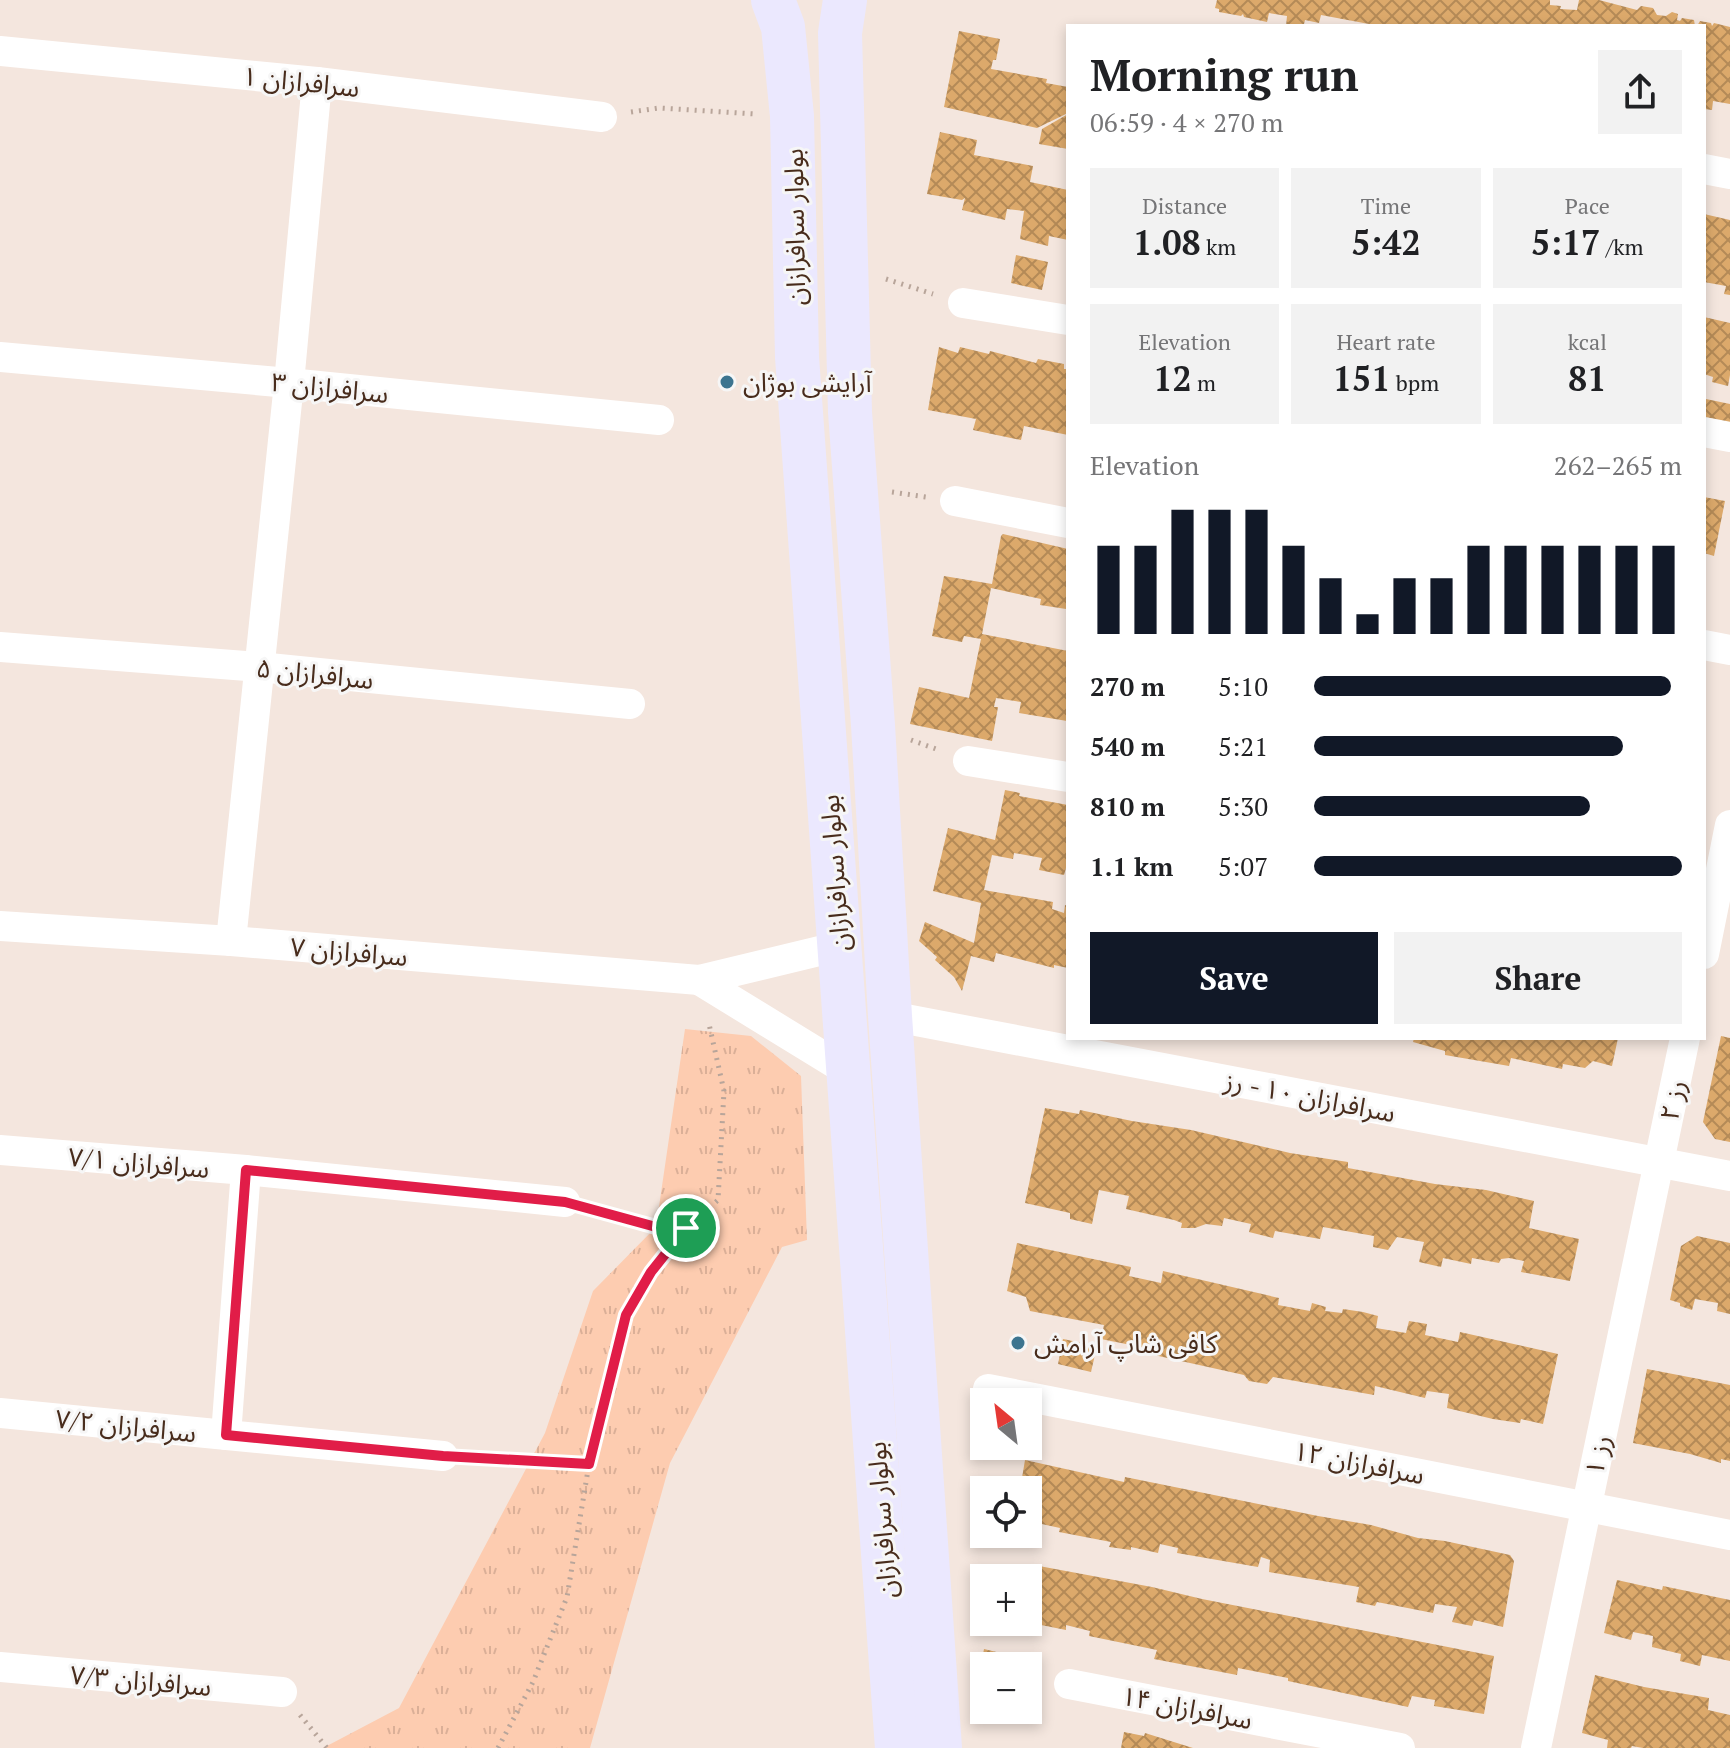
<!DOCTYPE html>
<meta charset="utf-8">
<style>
body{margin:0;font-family:"PT Serif","Noto Sans Arabic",serif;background:#f2f2f2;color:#202124;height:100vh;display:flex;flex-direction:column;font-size:30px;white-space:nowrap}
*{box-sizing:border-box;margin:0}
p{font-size:26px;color:#757577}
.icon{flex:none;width:44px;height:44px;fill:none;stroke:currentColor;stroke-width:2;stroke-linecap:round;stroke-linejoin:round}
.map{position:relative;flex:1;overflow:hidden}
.drawer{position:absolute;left:1066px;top:24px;width:640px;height:1016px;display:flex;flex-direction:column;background:#fff;border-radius:0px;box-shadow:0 4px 12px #0003}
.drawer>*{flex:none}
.needle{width:52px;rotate:331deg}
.tools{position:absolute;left:970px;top:1388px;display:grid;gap:16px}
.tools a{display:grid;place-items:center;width:72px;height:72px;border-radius:0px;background:#fff;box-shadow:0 4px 12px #0003;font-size:40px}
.pin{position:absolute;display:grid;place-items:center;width:68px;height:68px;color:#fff;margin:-34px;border:4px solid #fff;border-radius:50%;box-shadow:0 2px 8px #0007}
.round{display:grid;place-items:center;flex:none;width:84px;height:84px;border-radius:0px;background:#f2f2f2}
.headline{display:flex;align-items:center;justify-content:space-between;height:136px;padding:0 24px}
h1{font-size:44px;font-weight:700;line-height:60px}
.figures{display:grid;grid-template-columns:repeat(3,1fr);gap:12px;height:136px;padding:8px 24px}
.figures div{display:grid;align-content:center;border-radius:0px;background:#f2f2f2;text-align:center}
.figures b{font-size:34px;font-weight:700}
.figures small{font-size:22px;font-weight:400}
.figures p{font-size:22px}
.chart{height:224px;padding:16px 24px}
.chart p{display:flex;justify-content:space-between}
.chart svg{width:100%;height:144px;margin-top:8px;stroke:#111827;stroke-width:6}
.button{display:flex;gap:16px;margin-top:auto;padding:16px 24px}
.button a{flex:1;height:92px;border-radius:0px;background:#111827;color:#fff;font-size:32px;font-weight:700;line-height:92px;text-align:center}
.button a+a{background:#f2f2f2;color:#202124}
ul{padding:0 24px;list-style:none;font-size:26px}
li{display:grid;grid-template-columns:128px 96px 1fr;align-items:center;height:60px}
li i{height:20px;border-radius:10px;background:#111827}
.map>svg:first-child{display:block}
.park{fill:url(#park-tufts)}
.building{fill:url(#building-cross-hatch)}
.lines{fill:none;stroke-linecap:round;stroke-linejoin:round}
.path{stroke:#b8a59a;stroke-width:5;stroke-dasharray:2 6;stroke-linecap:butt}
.street{stroke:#fff;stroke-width:30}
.secondary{stroke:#ebe8fe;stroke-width:44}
.route-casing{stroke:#fff;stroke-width:16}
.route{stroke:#e11d48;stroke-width:10}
.poi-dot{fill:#3c748f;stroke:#f6f6f6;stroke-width:3}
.labels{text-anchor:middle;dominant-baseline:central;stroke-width:6;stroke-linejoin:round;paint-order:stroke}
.street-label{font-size:26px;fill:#482c1c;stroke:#f6f6f6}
.poi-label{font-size:26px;fill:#482c1c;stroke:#f6f6f6;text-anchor:start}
</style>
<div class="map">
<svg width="1730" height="1748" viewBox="0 0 1730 1748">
<defs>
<pattern id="park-tufts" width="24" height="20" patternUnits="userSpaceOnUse" patternTransform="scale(2)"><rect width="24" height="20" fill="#fdccb0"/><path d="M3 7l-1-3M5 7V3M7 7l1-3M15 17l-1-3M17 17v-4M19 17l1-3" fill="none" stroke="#daaf97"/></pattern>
<pattern id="building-cross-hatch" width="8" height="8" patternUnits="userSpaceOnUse" patternTransform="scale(2)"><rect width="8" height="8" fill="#dca96b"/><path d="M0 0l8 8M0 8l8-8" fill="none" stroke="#b48a57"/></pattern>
</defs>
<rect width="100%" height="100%" fill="#f4e6de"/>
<path class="park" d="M 685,1029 L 751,1036 L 801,1076 L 807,1240 L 782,1247 L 670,1463 L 590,1748 L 323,1748 L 399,1708 L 545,1433 L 593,1291 L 656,1227 Z"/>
<g class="building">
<path d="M 1217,0 L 1550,0 L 1550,5 L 1561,6 L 1560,9 L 1577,10 L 1579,0 L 1599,0 L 1637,10 L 1641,6 L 1653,8 L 1657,15 L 1666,16 L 1672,12 L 1678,14 L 1677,20 L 1680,21 L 1682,18 L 1694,20 L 1695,26 L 1369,26 L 1369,24 L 1321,15 L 1319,23 L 1305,20 L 1304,24 L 1299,24 L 1298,26 L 1286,26 L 1287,16 L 1269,13 L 1267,22 L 1244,17 L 1243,14 L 1241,16 L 1219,12 L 1219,9 L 1215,8 Z"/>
<path d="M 1700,21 L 1711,23 L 1712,26 L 1714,23 L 1730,27 L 1730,104 L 1713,101 L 1712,110 L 1704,109 L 1704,26 L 1697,26 Z"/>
<path d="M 959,31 L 1000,39 L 996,60 L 993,60 L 991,69 L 1047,79 L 1046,83 L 1068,87 L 1068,113 L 1037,128 L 944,107 Z"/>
<path d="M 1068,114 L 1068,149 L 1039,144 L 1042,129 Z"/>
<path d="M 940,132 L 977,140 L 974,155 L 1033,166 L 1030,182 L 1068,190 L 1068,240 L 1049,236 L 1048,246 L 1020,239 L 1024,211 L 1007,209 L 1005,220 L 962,210 L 965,198 L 962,200 L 927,194 Z"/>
<path d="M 1704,214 L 1730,220 L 1730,295 L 1724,294 L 1726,286 L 1704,282 Z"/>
<path d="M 1016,255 L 1048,262 L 1042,290 L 1011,283 Z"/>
<path d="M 1704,317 L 1730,323 L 1730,375 L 1728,386 L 1712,382 L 1713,377 L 1704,374 Z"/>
<path d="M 939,347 L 958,353 L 960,347 L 989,354 L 990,351 L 1036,363 L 1038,359 L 1064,364 L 1064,369 L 1068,369 L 1068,435 L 1024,426 L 1021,440 L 973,430 L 976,419 L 928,410 Z"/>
<path d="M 1706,399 L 1730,404 L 1730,428 L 1704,422 Z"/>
<path d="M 1704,497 L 1725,501 L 1714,556 L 1704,553 Z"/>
<path d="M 1003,534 L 1068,549 L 1068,599 L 1066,609 L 1040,605 L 1041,599 L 991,588 L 982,634 L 1068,651 L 1067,721 L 1019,713 L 1021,702 L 996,698 L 994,707 L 998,707 L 992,741 L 910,724 L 919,687 L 969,698 L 981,639 L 964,636 L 962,642 L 932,636 L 944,576 L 992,584 L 1001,536 Z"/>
<path d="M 1005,790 L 1020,793 L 1019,796 L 1068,805 L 1068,861 L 1064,875 L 1039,870 L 1042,858 L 1014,853 L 1013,859 L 992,855 L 984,890 L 1053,902 L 1052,909 L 1064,913 L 1065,905 L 1068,906 L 1068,968 L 1054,965 L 1054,968 L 996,953 L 994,962 L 971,956 L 962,991 L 954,977 L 935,960 L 937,957 L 919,941 L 925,922 L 974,943 L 981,903 L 933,891 L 948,828 L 995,840 Z"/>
<path d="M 1721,1036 L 1730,1038 L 1730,1142 L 1715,1139 L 1703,1122 Z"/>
<path d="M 1414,1038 L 1618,1038 L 1612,1066 L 1593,1061 L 1585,1068 L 1563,1064 L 1562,1069 L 1511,1058 L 1509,1066 L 1445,1055 L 1445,1051 L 1413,1042 Z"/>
<path d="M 1045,1108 L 1079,1114 L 1080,1110 L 1132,1121 L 1191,1130 L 1290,1153 L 1348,1162 L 1348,1168 L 1435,1184 L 1486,1190 L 1534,1201 L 1529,1228 L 1579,1239 L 1570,1281 L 1521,1272 L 1524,1261 L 1509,1258 L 1501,1259 L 1499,1263 L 1472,1258 L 1471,1264 L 1443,1258 L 1441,1267 L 1419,1262 L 1424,1242 L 1397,1237 L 1388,1250 L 1373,1247 L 1374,1236 L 1323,1227 L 1320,1239 L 1275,1231 L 1273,1238 L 1249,1232 L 1251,1224 L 1224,1218 L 1222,1226 L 1206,1224 L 1195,1228 L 1181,1228 L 1182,1223 L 1174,1220 L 1126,1209 L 1129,1196 L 1099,1190 L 1092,1224 L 1070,1219 L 1070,1213 L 1025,1203 Z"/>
<path d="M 1697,1236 L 1730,1243 L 1730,1314 L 1717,1311 L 1718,1303 L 1695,1299 L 1692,1310 L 1680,1306 L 1680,1303 L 1670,1300 L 1681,1246 Z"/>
<path d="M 1017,1243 L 1131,1267 L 1129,1276 L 1161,1283 L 1163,1271 L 1279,1298 L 1278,1305 L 1310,1311 L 1312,1303 L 1326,1307 L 1325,1311 L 1342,1313 L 1343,1309 L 1363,1312 L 1378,1316 L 1376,1328 L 1406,1333 L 1409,1321 L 1427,1324 L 1425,1335 L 1458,1342 L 1460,1332 L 1558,1354 L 1543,1424 L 1521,1419 L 1520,1423 L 1493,1419 L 1447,1408 L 1449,1394 L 1427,1391 L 1425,1398 L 1375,1386 L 1374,1395 L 1273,1377 L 1267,1384 L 1249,1381 L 1244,1375 L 1145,1353 L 1146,1348 L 1101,1339 L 1104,1325 L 1030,1311 L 1026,1297 L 1007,1291 Z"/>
<path d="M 1063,1339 L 1097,1346 L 1091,1372 L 1058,1364 Z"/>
<path d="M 1647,1369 L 1730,1385 L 1730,1461 L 1721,1459 L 1721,1463 L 1690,1454 L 1633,1443 Z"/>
<path d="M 1025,1460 L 1124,1482 L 1125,1477 L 1318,1516 L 1371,1525 L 1418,1538 L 1445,1541 L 1510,1555 L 1514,1561 L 1503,1627 L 1474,1620 L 1472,1626 L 1452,1622 L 1457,1607 L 1435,1604 L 1433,1613 L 1377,1602 L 1375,1606 L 1356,1602 L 1359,1587 L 1269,1572 L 1270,1560 L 1261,1557 L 1258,1567 L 1177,1553 L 1178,1548 L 1160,1544 L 1158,1553 L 1131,1547 L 1131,1550 L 1109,1547 L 1111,1542 L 1059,1532 L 1060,1528 L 1028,1521 L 1028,1490 L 1020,1490 Z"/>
<path d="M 1004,1564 L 1038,1571 L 1039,1566 L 1152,1587 L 1202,1599 L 1494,1656 L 1484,1714 L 1434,1706 L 1435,1700 L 1412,1696 L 1408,1707 L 1288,1681 L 1288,1678 L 1238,1668 L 1237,1675 L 1154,1659 L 1157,1650 L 1089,1636 L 1090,1631 L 1066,1625 L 1066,1630 L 1041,1625 L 1039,1631 L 1008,1624 L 1006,1632 L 991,1627 L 992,1622 L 1028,1622 L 1028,1578 L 1002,1578 Z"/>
<path d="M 1617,1580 L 1662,1590 L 1663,1586 L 1730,1600 L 1730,1661 L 1702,1655 L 1700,1666 L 1680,1661 L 1681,1654 L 1652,1647 L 1653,1636 L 1633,1632 L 1631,1640 L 1604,1633 Z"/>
<path d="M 984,1649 L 1021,1658 L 1019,1666 L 984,1666 L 984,1682 L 978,1680 Z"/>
<path d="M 1595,1675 L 1644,1687 L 1709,1698 L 1708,1710 L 1730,1715 L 1730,1748 L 1643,1748 L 1632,1746 L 1631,1748 L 1607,1748 L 1608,1740 L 1582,1733 Z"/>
<path d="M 1124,1732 L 1144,1736 L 1145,1733 L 1193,1748 L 1121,1748 Z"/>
</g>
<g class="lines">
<g class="path">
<path d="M 631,112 L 659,108 L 756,114"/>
<path d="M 886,279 L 933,294"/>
<path d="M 892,492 L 926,497"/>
<path d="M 911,740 L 939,750"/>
<path d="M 593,1210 L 656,1227 L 685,1228"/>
<path d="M 474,1458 L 589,1464"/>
<path d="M 300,1715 L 327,1748"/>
<path d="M 498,1748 L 533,1682 L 567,1597 L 589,1464 L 626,1315 L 651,1272 L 686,1228 L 718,1200 L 724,1091 L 709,1024"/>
</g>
<g class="street">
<path d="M 0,51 L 317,82 L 602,117"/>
<path d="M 1704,169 L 1730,174"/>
<path d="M 963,303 L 1068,320"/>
<path d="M 0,357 L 289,383 L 659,420"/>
<path d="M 1704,432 L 1730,437"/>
<path d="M 955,501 L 1068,523"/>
<path d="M 1704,645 L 1730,650"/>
<path d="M 0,647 L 259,667 L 630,704"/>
<path d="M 968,761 L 1068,777"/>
<path d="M 0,926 L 231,941 L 699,980 L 840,946"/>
<path d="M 231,941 L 289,383 L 317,82"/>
<path d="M 1704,954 L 1730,825"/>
<path d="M 699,980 L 849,1072"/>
<path d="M 890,1016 L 1730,1176"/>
<path d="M 0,1150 L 246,1170 L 565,1202"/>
<path d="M 988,1389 L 1730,1535"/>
<path d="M 0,1413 L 443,1456"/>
<path d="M 226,1435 L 246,1170"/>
<path d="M 0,1667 L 282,1692"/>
<path d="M 1069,1684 L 1400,1748"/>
<path d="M 1536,1748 L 1685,1038"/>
</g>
<g class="secondary">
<path d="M 773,0 L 783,27 L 792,116 L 797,357 L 897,1748"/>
<path d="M 845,0 L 840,33 L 850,412 L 873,725 L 890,1016 L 940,1748"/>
</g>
</g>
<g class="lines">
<g class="route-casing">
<path id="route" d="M 246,1170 L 565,1202 L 656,1227 L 686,1228 L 651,1272 L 626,1315 L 589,1464 L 443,1456 L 226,1435 Z"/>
</g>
<use href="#route" class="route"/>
</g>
<g class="poi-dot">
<circle cx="727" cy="382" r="8"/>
<circle cx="1018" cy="1343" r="8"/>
</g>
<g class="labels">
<g class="street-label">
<text transform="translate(301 81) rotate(6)">سرافرازان ۱</text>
<text transform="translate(794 227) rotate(-91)">بولوار سرافرازان</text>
<text transform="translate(330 387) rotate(6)">سرافرازان ۳</text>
<text transform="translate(315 673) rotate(6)">سرافرازان ۵</text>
<text transform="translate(834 873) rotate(-94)">بولوار سرافرازان</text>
<text transform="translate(349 951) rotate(5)">سرافرازان ۷</text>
<text transform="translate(1310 1096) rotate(11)">سرافرازان ۱۰ - رز</text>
<text transform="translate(1672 1100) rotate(-78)">رز ۲</text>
<text transform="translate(139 1162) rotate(5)">سرافرازان ۷/۱</text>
<text transform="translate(126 1425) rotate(6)">سرافرازان ۷/۲</text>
<text transform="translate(1597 1455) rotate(-78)">رز ۱</text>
<text transform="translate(1359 1462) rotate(11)">سرافرازان ۱۲</text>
<text transform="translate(881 1520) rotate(-94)">بولوار سرافرازان</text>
<text transform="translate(141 1680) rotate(5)">سرافرازان ۷/۳</text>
<text transform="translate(1187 1707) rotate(11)">سرافرازان ۱۴</text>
</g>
<g class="poi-label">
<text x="743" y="382">آرایشی بوژان</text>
<text x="1034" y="1343">کافی شاپ آرامش</text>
</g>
</g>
</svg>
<div class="tools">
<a><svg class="needle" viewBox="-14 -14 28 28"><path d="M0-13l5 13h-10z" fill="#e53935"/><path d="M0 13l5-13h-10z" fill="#757577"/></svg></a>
<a><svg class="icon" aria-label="locate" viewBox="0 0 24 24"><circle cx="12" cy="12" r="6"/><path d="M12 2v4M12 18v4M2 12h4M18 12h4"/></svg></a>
<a>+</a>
<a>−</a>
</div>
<div class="pin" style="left:686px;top:1228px;background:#1e9e55"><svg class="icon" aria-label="arrive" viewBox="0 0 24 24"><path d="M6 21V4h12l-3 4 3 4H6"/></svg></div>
<section class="drawer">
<div class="headline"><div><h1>Morning run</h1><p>06:59 · 4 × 270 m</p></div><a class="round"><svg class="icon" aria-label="share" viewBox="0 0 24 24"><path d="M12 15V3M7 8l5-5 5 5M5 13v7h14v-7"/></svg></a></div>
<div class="figures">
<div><p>Distance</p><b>1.08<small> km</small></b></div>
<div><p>Time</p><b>5:42</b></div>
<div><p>Pace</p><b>5:17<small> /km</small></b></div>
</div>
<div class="figures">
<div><p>Elevation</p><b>12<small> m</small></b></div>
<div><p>Heart rate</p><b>151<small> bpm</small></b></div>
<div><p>kcal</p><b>81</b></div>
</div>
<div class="chart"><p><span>Elevation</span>262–265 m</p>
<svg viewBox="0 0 160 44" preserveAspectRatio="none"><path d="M5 44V17M15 44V17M25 44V6M35 44V6M45 44V6M55 44V17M65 44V27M75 44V38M85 44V27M95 44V27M105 44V17M115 44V17M125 44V17M135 44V17M145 44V17M155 44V17"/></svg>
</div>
<ul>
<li><b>270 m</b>5:10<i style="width:97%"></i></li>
<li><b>540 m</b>5:21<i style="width:84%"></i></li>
<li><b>810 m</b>5:30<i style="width:75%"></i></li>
<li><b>1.1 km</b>5:07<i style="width:100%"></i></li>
</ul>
<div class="button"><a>Save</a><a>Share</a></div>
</section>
</div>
